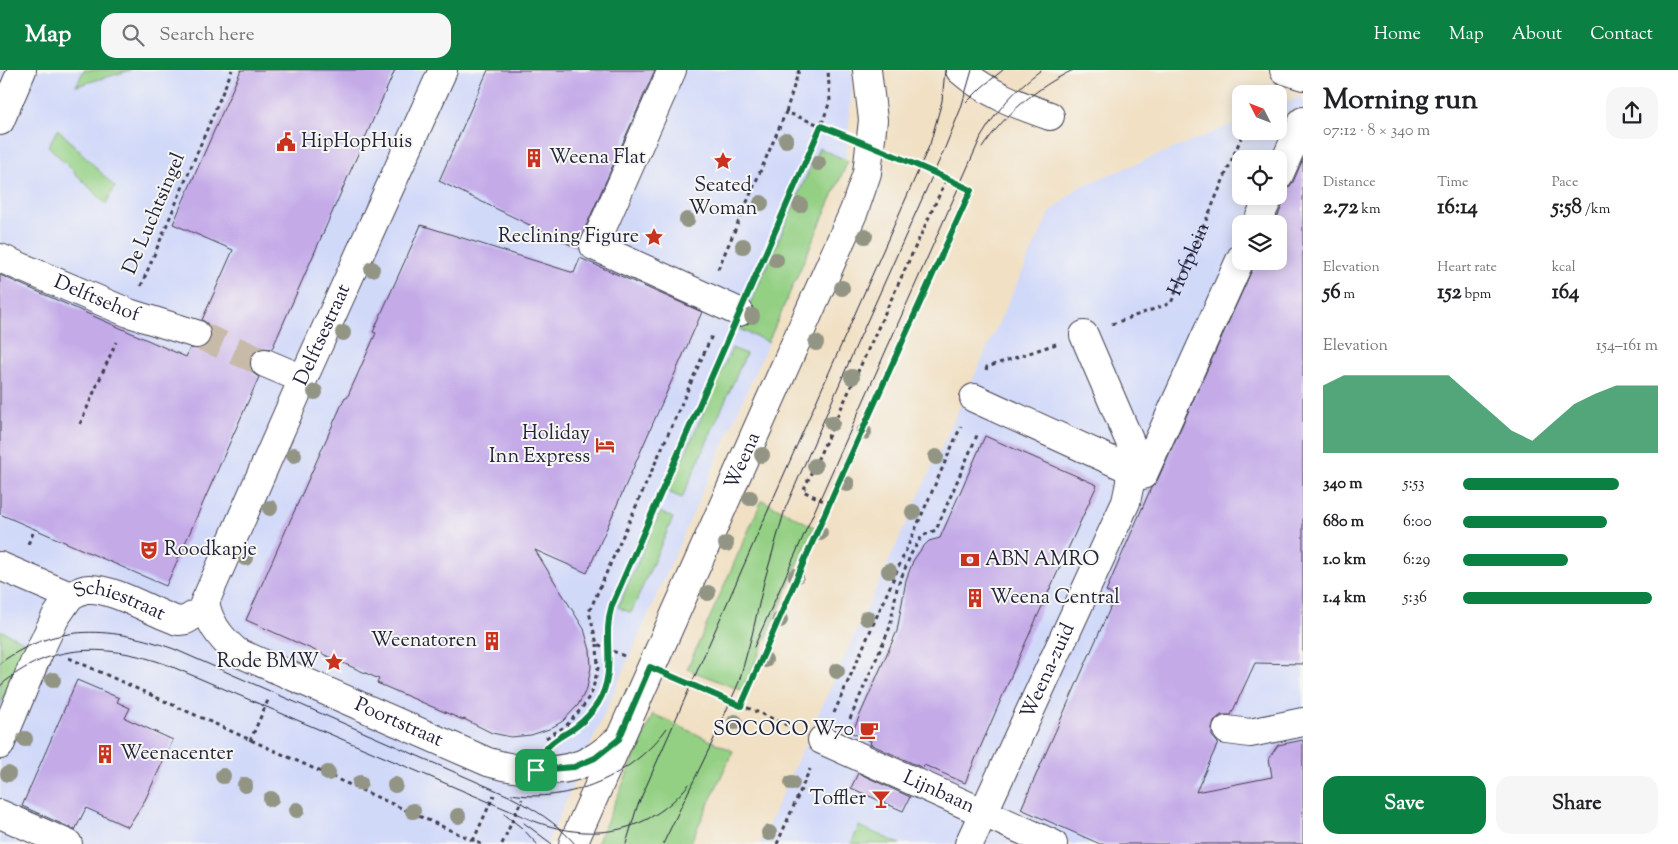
<!DOCTYPE html>
<meta charset="utf-8">
<style>
body{margin:0;font-family:"Sorts Mill Goudy",serif;background:#f6f6f6;color:#202124;height:100vh;display:flex;flex-direction:column;font-size:19px;white-space:nowrap}
*{box-sizing:border-box;margin:0}
p{font-size:16px;color:#757577}
.icon{flex:none;width:28px;height:28px;fill:none;stroke:currentColor;stroke-width:2;stroke-linecap:round;stroke-linejoin:round}
.map{position:relative;flex:1;overflow:hidden}
.side{display:flex;flex-direction:column;background:#fff;width:375px}
.side>*{flex:none}
.needle{width:32px;rotate:312deg}
.fabs{position:absolute;left:1232px;top:15px;display:grid;gap:10px}
.fabs a{display:grid;place-items:center;width:55px;height:55px;border-radius:10px;background:#fff;box-shadow:0 2px 12px #0003;font-size:25px}
.pin{position:absolute;display:grid;place-items:center;width:42px;height:42px;color:#fff;margin:-21px;border-radius:10px;box-shadow:0 2px 8px #0006}
.round{display:grid;place-items:center;flex:none;width:52px;height:52px;border-radius:15px;background:#f6f6f6}
.headline{display:flex;align-items:center;justify-content:space-between;height:85px;padding:0 20px}
h1{font-size:28px;font-weight:700;line-height:38px}
.metrics{display:grid;grid-template-columns:repeat(3,1fr);gap:8px;height:85px;padding:5px 20px}
.metrics div{display:grid;align-content:center}
.metrics b{font-size:21px;font-weight:700}
.metrics small{font-size:14px;font-weight:400}
.metrics p{font-size:14px}
.chart{height:140px;padding:10px 20px}
.chart p{display:flex;justify-content:space-between}
.chart svg{width:100%;height:90px;margin-top:5px;fill:#0b8043;opacity:.7}
.button{display:flex;gap:10px;margin-top:auto;padding:10px 20px}
.button a{flex:1;height:58px;border-radius:15px;background:#0b8043;color:#fff;font-size:20px;font-weight:700;line-height:58px;text-align:center}
.button a+a{background:#f6f6f6;color:#202124}
ul{padding:0 20px;list-style:none;font-size:16px}
li{display:grid;grid-template-columns:80px 60px 1fr;align-items:center;height:38px}
li i{height:12px;border-radius:6px;background:#0b8043}
header{display:flex;align-items:center;gap:30px;box-sizing:border-box;height:70px;padding:0 25px;background:#0b8043;color:#fff}
header strong{font-size:24px}
nav{display:flex;gap:28px;margin-inline-start:auto;font-size:18px}
.search{width:350px;height:45px;background:#f6f6f6;display:flex;align-items:center;gap:12px;box-sizing:border-box;padding:0 18px;border-radius:15px;color:#757577;font-size:19px}
main{display:flex;flex:1;min-height:0}
.map>svg:first-child{display:block}
.built{fill:#d1d9f9;fill-rule:evenodd}
.grass{fill:#94d084;stroke:#5b7960}
.building{fill:#c4abe8}
.lines{fill:none;stroke-linecap:round;stroke-linejoin:round}
.minor-tunnel{stroke:#c8baa8;stroke-width:28;stroke-dasharray:28 14;stroke-linecap:butt}
.minor-casing{stroke:#413e4f;stroke-width:30}
.major-casing{stroke:#413e4f;stroke-width:30}
.path{stroke:#413e4f;stroke-width:3;stroke-dasharray:4 4;stroke-linecap:butt}
.minor{stroke:#fff;stroke-width:28}
.major{stroke:#fff;stroke-width:28}
.tram{stroke:#22223b;stroke-width:1}
.tree{fill:#929484}
.route-casing{stroke:#fff;stroke-width:10}
.route{stroke:#0b8043;stroke-width:6}
.labels{text-anchor:middle;dominant-baseline:central;stroke-width:4;stroke-linejoin:round;paint-order:stroke}
.poi-label{font-size:20px;fill:#22223b;stroke:#f6f6f2;text-anchor:start}
.street-label{font-size:20px;fill:#22223b;stroke:#f6f6f2}
</style>
<header>
<strong>Map</strong>
<div class="search"><svg class="icon" aria-label="search" viewBox="0 0 24 24"><circle cx="10" cy="10" r="6"/><path d="M15 15l6 6"/></svg>Search here</div>
<nav><a>Home</a><a>Map</a><a>About</a><a>Contact</a></nav>
</header>
<main>
<div class="map">
<svg width="1303" height="774" viewBox="0 0 1303 774">
<rect width="100%" height="100%" fill="#f6f6f2"/>
<filter id="ink" filterUnits="userSpaceOnUse"><feTurbulence type="fractalNoise" baseFrequency=".02" numOctaves="2"/><feDisplacementMap in="SourceGraphic" scale="10" xChannelSelector="R" yChannelSelector="G"/><feConvolveMatrix kernelMatrix="1 2 1 2 8 2 1 2 1" color-interpolation-filters="sRGB"/></filter>
<filter id="wash" filterUnits="userSpaceOnUse"><feTurbulence type="fractalNoise" baseFrequency=".0096" numOctaves="4" result="noise"/><feDisplacementMap in="SourceGraphic" scale="20" xChannelSelector="R" yChannelSelector="G"/><feGaussianBlur stdDeviation="1.12" result="paint"/><feColorMatrix in="noise" values="0 0 0 0 0 0 0 0 0 0 0 0 0 0 0 0 0 1.4 0 .05"/><feComposite in="paint" operator="in"/></filter>
<g filter="url(#wash)">
<rect width="100%" height="100%" fill="#f1e0c3"/>
<g class="built">
<path d="M 0,0 L 851,0 L 853,7 L 845,99 L 547,774 L 0,774 Z"/>
<path d="M 1303,26 L 1303,774 L 1073,774 L 814,653 L 1049,144 L 1079,117 L 1241,51 L 1241,61 L 1279,61 L 1279,35 ZM 1241,89 L 1279,89 L 1279,126 L 1241,126 ZM 1241,154 L 1279,154 L 1279,191 L 1241,191 Z"/>
<path d="M 804,675 L 973,746 L 1031,774 L 760,774 Z"/>
</g>
<g class="grass">
<path d="M 84,0 L 131,0 L 76,16 Z"/>
<path d="M 58,59 L 115,117 L 106,134 L 48,76 Z"/>
<path d="M 819,78 L 848,91 L 768,272 L 739,259 Z"/>
<path d="M 732,278 L 746,284 L 682,428 L 668,422 Z"/>
<path d="M 762,430 L 814,457 L 743,621 L 687,599 Z"/>
<path d="M 660,442 L 673,448 L 631,543 L 618,537 Z"/>
<path d="M 0,560 L 27,573 L 0,635 Z"/>
<path d="M 653,644 L 733,681 L 690,774 L 597,774 Z"/>
<path d="M 859,756 L 900,774 L 851,774 Z"/>
</g>
<g id="blocks">
<g class="building">
<path d="M 241,0 L 395,0 L 272,279 L 263,278 L 255,281 L 251,287 L 250,295 L 253,303 L 259,307 L 166,516 L 0,444 L 0,205 L 186,287 L 190,278 L 199,279 L 206,276 L 211,269 L 211,261 L 208,254 L 202,250 L 233,180 L 173,154 Z"/>
<path d="M 488,0 L 655,0 L 579,172 L 575,177 L 439,111 Z"/>
<path d="M 1303,89 L 1303,594 L 1255,593 L 1231,645 L 1221,645 L 1214,651 L 1212,658 L 1212,666 L 1218,673 L 1196,722 L 1272,707 L 1269,688 L 1278,675 L 1303,670 L 1303,774 L 1100,774 L 1021,739 L 1115,527 L 1106,521 L 1151,418 L 1157,411 L 1256,191 L 1279,191 L 1279,154 L 1274,154 L 1284,132 L 1285,125 L 1283,120 L 1289,117 L 1293,112 Z"/>
<path d="M 421,155 L 574,203 L 580,188 L 702,242 L 587,503 L 535,480 L 584,559 L 590,580 L 591,597 L 587,618 L 578,635 L 563,651 L 549,659 L 531,665 L 511,667 L 492,663 L 464,649 L 463,650 L 377,613 L 379,609 L 246,550 L 345,327 L 347,328 L 376,263 L 373,262 Z"/>
<path d="M 985,366 L 1097,415 L 1024,576 L 965,713 L 924,695 L 923,698 L 870,674 L 871,671 L 852,663 L 897,561 L 906,510 L 913,491 L 922,478 L 929,471 L 940,468 Z"/>
<path d="M 77,610 L 119,628 L 117,632 L 130,638 L 125,648 L 173,670 L 145,730 L 128,757 L 86,738 L 75,760 L 22,736 Z"/>
<path d="M 858,703 L 910,727 L 903,741 L 851,718 Z"/>
</g>
</g>
</g>
<g filter="url(#ink)">
<use href="#blocks" fill-opacity="0" stroke="#413e4f" stroke-width="1"/>
<g class="lines">
<path class="minor-tunnel" d="M 196,264 L 265,293"/>
<g class="minor-casing">
<g id="minor">
<path d="M 672,0 L 594,176 L 739,242"/>
<path d="M 960,0 C 986,23 1018,35 1050,46"/>
<path d="M 1284,0 L 1303,6"/>
<path d="M 0,51 L 22,0"/>
<path d="M 1279,105 L 1303,51"/>
<path d="M 1257,154 L 1269,126"/>
<path id="s2" d="M 0,188 L 129,243 L 196,264"/>
<path d="M 265,293 L 303,309"/>
<path d="M 974,328 L 1143,405 L 1241,188"/>
<path id="s3" d="M 0,496 L 70,526 C 76,523 82,519 88,519 C 111,517 154,543 178,551 L 186,550 L 201,541 L 303,309 L 443,0"/>
<path id="s4" d="M 205,531 C 208,552 220,568 237,582 L 488,692 C 522,702 563,706 594,688 C 603,683 611,675 619,669"/>
<path d="M 1227,660 L 1250,663 L 1303,652"/>
<path id="s5" d="M 822,670 L 1053,774"/>
<path d="M 0,675 L 34,593 L 55,548 L 70,526"/>
<path d="M 0,744 L 68,774"/>
<path id="s6" d="M 969,774 L 1126,432 L 1130,413 L 1130,400 L 1133,379 L 1084,265"/>
</g>
</g>
<g class="major-casing">
<g id="major">
<path id="s7" d="M 573,774 L 854,141 L 867,103 L 873,50 L 867,0"/>
</g>
</g>
<g class="path">
<path d="M 786,42 L 799,0"/>
<path d="M 718,199 L 786,42 L 840,63"/>
<path d="M 752,215 L 821,56 L 830,31 L 828,0"/>
<path d="M 141,216 L 232,0"/>
<path id="s1" d="M 1112,254 L 1171,233 L 1244,61"/>
<path d="M 986,300 L 987,297 L 1056,274"/>
<path d="M 80,354 L 116,272"/>
<path d="M 830,434 L 803,421 L 947,108"/>
<path d="M 28,474 L 35,459"/>
<path d="M 624,586 L 597,574 L 589,542 L 713,263"/>
<path d="M 69,588 L 481,774"/>
<path d="M 681,609 L 794,658"/>
<path d="M 741,636 L 833,425 L 971,119 L 899,87"/>
<path d="M 834,643 L 961,356"/>
<path d="M 850,649 L 890,557 L 897,518 L 911,484 L 922,466 L 936,460 L 978,363"/>
<path d="M 564,665 C 596,644 610,620 609,581 C 608,561 605,556 612,535 L 727,271"/>
<path d="M 546,668 L 566,656 L 582,638 L 592,622 L 598,598 L 597,574"/>
<path d="M 250,671 L 269,628"/>
<path d="M 473,771 L 494,725"/>
<path d="M 502,774 L 522,729"/>
<path d="M 777,774 L 810,699"/>
</g>
<use href="#minor" class="minor"/>
<use href="#major" class="major"/>
<g class="tram">
<path d="M 965,34 L 982,17 L 1003,0"/>
<path d="M 982,78 C 1005,44 1036,18 1073,0"/>
<path d="M 754,577 L 981,67 C 998,39 1014,20 1041,0"/>
<path d="M 0,593 C 57,552 112,557 174,579 L 509,726 C 534,739 556,752 575,774"/>
<path d="M 0,616 C 50,571 109,574 168,595 L 529,749 C 588,773 648,766 689,714"/>
<path d="M 511,724 C 568,734 634,705 667,658"/>
<path d="M 504,744 L 522,758 L 537,774"/>
<path d="M 524,753 L 552,774"/>
<path d="M 626,774 L 637,737 L 930,74 L 942,31 L 945,0"/>
<path d="M 663,774 L 712,673 L 739,612 L 752,565 L 764,512 L 785,439 L 856,276 L 944,80 L 961,38 L 972,0"/>
</g>
</g>
<g class="tree">
<circle cx="786" cy="70" r="8"/>
<circle cx="818" cy="93" r="8"/>
<circle cx="761" cy="133" r="8"/>
<circle cx="800" cy="135" r="8"/>
<circle cx="687" cy="150" r="8"/>
<circle cx="865" cy="166" r="8"/>
<circle cx="743" cy="176" r="8"/>
<circle cx="776" cy="190" r="8"/>
<circle cx="372" cy="199" r="8"/>
<circle cx="842" cy="218" r="8"/>
<circle cx="752" cy="246" r="8"/>
<circle cx="343" cy="263" r="8"/>
<circle cx="816" cy="273" r="8"/>
<circle cx="852" cy="307" r="8"/>
<circle cx="315" cy="322" r="8"/>
<circle cx="832" cy="353" r="8"/>
<circle cx="864" cy="362" r="8"/>
<circle cx="294" cy="385" r="8"/>
<circle cx="762" cy="385" r="8"/>
<circle cx="936" cy="387" r="8"/>
<circle cx="815" cy="396" r="8"/>
<circle cx="847" cy="414" r="8"/>
<circle cx="750" cy="428" r="8"/>
<circle cx="270" cy="438" r="8"/>
<circle cx="913" cy="442" r="8"/>
<circle cx="820" cy="463" r="8"/>
<circle cx="726" cy="474" r="8"/>
<circle cx="245" cy="488" r="8"/>
<circle cx="889" cy="501" r="8"/>
<circle cx="796" cy="506" r="8"/>
<circle cx="708" cy="523" r="8"/>
<circle cx="867" cy="548" r="8"/>
<circle cx="780" cy="550" r="8"/>
<circle cx="765" cy="590" r="8"/>
<circle cx="837" cy="601" r="8"/>
<circle cx="53" cy="610" r="8"/>
<circle cx="735" cy="652" r="8"/>
<circle cx="25" cy="669" r="8"/>
<circle cx="328" cy="703" r="8"/>
<circle cx="8" cy="704" r="8"/>
<circle cx="223" cy="706" r="8"/>
<circle cx="360" cy="713" r="8"/>
<circle cx="792" cy="713" r="8"/>
<circle cx="245" cy="715" r="8"/>
<circle cx="395" cy="715" r="8"/>
<circle cx="271" cy="729" r="8"/>
<circle cx="297" cy="740" r="8"/>
<circle cx="413" cy="741" r="8"/>
<circle cx="458" cy="746" r="8"/>
<circle cx="769" cy="763" r="8"/>
</g>
</g>
<g class="lines" filter="url(#ink)">
<g class="route-casing">
<path id="route" d="M 821,56 C 872,76 922,96 971,120 L 962,140 L 833,425 L 741,636 L 650,597 L 619,669 L 595,688 L 574,697 L 536,700 C 539,693 541,684 546,679 C 554,668 567,664 577,656 C 585,650 592,642 598,633 C 618,600 601,569 612,535 Z"/>
</g>
<use href="#route" class="route"/>
</g>
<defs>
<g id="civic-bare" transform="scale(1.5)"><path d="M-.6-6.5H3V-4.5H.6V-3L4-1V1h2V6H-6V1h2V-1L-.6-3ZM-1.2 2.5V6h2.4V2.5Z" fill="#c8321e" stroke="#f6f6f2" stroke-width="2.5" paint-order="stroke"/></g>
<g id="building-bare" transform="scale(1.5)"><path d="M-4-6H4V6H1V3H-1V6H-4ZM-2.5-4.3h1.7v1.8h-1.7ZM.8-4.3h1.7v1.8H.8ZM-2.5-1h1.7V.8h-1.7ZM.8-1h1.7V.8H.8Z" fill="#c8321e" stroke="#f6f6f2" stroke-width="2.5" paint-order="stroke"/></g>
<g id="sight-bare" transform="scale(1.5)"><path d="M0-6L1.8-2.2L6-1.7L2.9 1.2L3.7 5.4L0 3.3L-3.7 5.4L-2.9 1.2L-6-1.7L-1.8-2.2Z" fill="#c8321e" stroke="#f6f6f2" stroke-width="2.5" paint-order="stroke"/></g>
<g id="hotel-bare" transform="scale(1.5)"><path d="M-6-4.5h1.5V1H6V5H4.5V3h-9V5H-6ZM-4 0a1.8 1.8 0 1 1 3.6 0ZM.5 0V-2.5h3Q6-2.5 6 0Z" fill="#c8321e" stroke="#f6f6f2" stroke-width="2.5" paint-order="stroke"/></g>
<g id="theatre-bare" transform="scale(1.5)"><path d="M-5-5.5Q0-4 5-5.5V0Q5 5 0 6Q-5 5-5 0ZM-3.3-2.5H-1v1.5H-3.3ZM1-2.5H3.3v1.5H1ZM-2.8 1Q0 5.5 2.8 1Z" fill="#c8321e" stroke="#f6f6f2" stroke-width="2.5" paint-order="stroke"/></g>
<g id="bank-bare" transform="scale(1.5)"><path d="M-6-4H6V4H-6ZM0-2.3a2.3 2.3 0 1 0 0 4.6a2.3 2.3 0 1 0 0-4.6Z" fill="#c8321e" stroke="#f6f6f2" stroke-width="2.5" paint-order="stroke"/></g>
<g id="cafe-bare" transform="scale(1.5)"><path d="M-5.5-4.5H6V0H3Q3 3.5 0 3.5H-2.5Q-5.5 3.5-5.5 0ZM3-3.2v2h1.7v-2ZM-6 4.5H4V6H-6Z" fill="#c8321e" stroke="#f6f6f2" stroke-width="2.5" paint-order="stroke"/></g>
<g id="bar-bare" transform="scale(1.5)"><path d="M-6-5H6L.8 .8V4.5H3.5V6h-7V4.5H-.8V.8Z" fill="#c8321e" stroke="#f6f6f2" stroke-width="2.5" paint-order="stroke"/></g>
</defs>
<g fill-rule="evenodd">
<use href="#civic-bare" x="286" y="72"/>
<use href="#building-bare" x="534" y="88"/>
<use href="#sight-bare" x="723" y="91"/>
<use href="#sight-bare" x="654" y="167"/>
<use href="#hotel-bare" x="605" y="375"/>
<use href="#theatre-bare" x="149" y="480"/>
<use href="#bank-bare" x="970" y="490"/>
<use href="#building-bare" x="975" y="528"/>
<use href="#building-bare" x="492" y="571"/>
<use href="#sight-bare" x="334" y="592"/>
<use href="#cafe-bare" x="869" y="660"/>
<use href="#building-bare" x="105" y="684"/>
<use href="#bar-bare" x="881" y="729"/>
</g>
<g class="labels">
<g class="poi-label">
<text x="301" y="72">HipHopHuis</text>
<text x="549" y="88">Weena Flat</text>
<text x="723" y="116" text-anchor="middle">Seated<tspan x="723" dy="23">Woman</tspan></text>
<text x="639" y="167" text-anchor="end">Reclining Figure</text>
<text x="590" y="364" text-anchor="end">Holiday<tspan x="590" dy="23">Inn Express</tspan></text>
<text x="164" y="480">Roodkapje</text>
<text x="985" y="490">ABN AMRO</text>
<text x="990" y="528">Weena Central</text>
<text x="477" y="571" text-anchor="end">Weenatoren</text>
<text x="319" y="592" text-anchor="end">Rode BMW</text>
<text x="854" y="660" text-anchor="end">SOCOCO W70</text>
<text x="120" y="684">Weenacenter</text>
<text x="866" y="729" text-anchor="end">Toffler</text>
</g>
<g class="street-label">
<text transform="translate(155 144) rotate(-67)">De Luchtsingel</text>
<text stroke="none"><textPath href="#s1" startOffset="110">Hofplein</textPath></text>
<text stroke="none"><textPath href="#s2" startOffset="105">Delftsehof</textPath></text>
<text stroke="none"><textPath href="#s3" startOffset="519">Delftsestraat</textPath></text>
<text stroke="none"><textPath href="#s7" startOffset="419">Weena</textPath></text>
<text stroke="none"><textPath href="#s3" startOffset="129">Schiestraat</textPath></text>
<text stroke="none"><textPath href="#s6" startOffset="190">Weena-zuid</textPath></text>
<text stroke="none"><textPath href="#s4" startOffset="238">Poortstraat</textPath></text>
<text stroke="none"><textPath href="#s5" startOffset="128">Lijnbaan</textPath></text>
</g>
</g>
</svg>
<div class="fabs">
<a><svg class="needle" viewBox="-14 -14 28 28"><path d="M0-13l5 13h-10z" fill="#e53935"/><path d="M0 13l5-13h-10z" fill="#757577"/></svg></a>
<a><svg class="icon" aria-label="locate" viewBox="0 0 24 24"><circle cx="12" cy="12" r="6"/><path d="M12 2v4M12 18v4M2 12h4M18 12h4"/></svg></a>
<a><svg class="icon" aria-label="layers" viewBox="0 0 24 24"><path d="M12 4l9 5-9 5-9-5zM3 14l9 5 9-5"/></svg></a>
</div>
<div class="pin" style="left:536px;top:700px;background:#1e9e55"><svg class="icon" aria-label="arrive" viewBox="0 0 24 24"><path d="M6 21V4h12l-3 4 3 4H6"/></svg></div>
</div>
<section class="side">
<div class="headline"><div><h1>Morning run</h1><p>07:12 · 8 × 340 m</p></div><a class="round"><svg class="icon" aria-label="share" viewBox="0 0 24 24"><path d="M12 15V3M7 8l5-5 5 5M5 13v7h14v-7"/></svg></a></div>
<div class="metrics">
<div><p>Distance</p><b>2.72<small> km</small></b></div>
<div><p>Time</p><b>16:14</b></div>
<div><p>Pace</p><b>5:58<small> /km</small></b></div>
</div>
<div class="metrics">
<div><p>Elevation</p><b>56<small> m</small></b></div>
<div><p>Heart rate</p><b>152<small> bpm</small></b></div>
<div><p>kcal</p><b>164</b></div>
</div>
<div class="chart"><p><span>Elevation</span>154–161 m</p>
<svg viewBox="0 0 160 44" preserveAspectRatio="none"><path d="M0 44V11L10 6L20 6L30 6L40 6L50 6L60 6L70 15L80 24L90 33L100 38L110 29L120 20L130 15L140 11L150 11L160 11V44z"/></svg>
</div>
<ul>
<li><b>340 m</b>5:53<i style="width:80%"></i></li>
<li><b>680 m</b>6:00<i style="width:74%"></i></li>
<li><b>1.0 km</b>6:29<i style="width:54%"></i></li>
<li><b>1.4 km</b>5:36<i style="width:97%"></i></li>
</ul>
<div class="button"><a>Save</a><a>Share</a></div>
</section>
</main>
